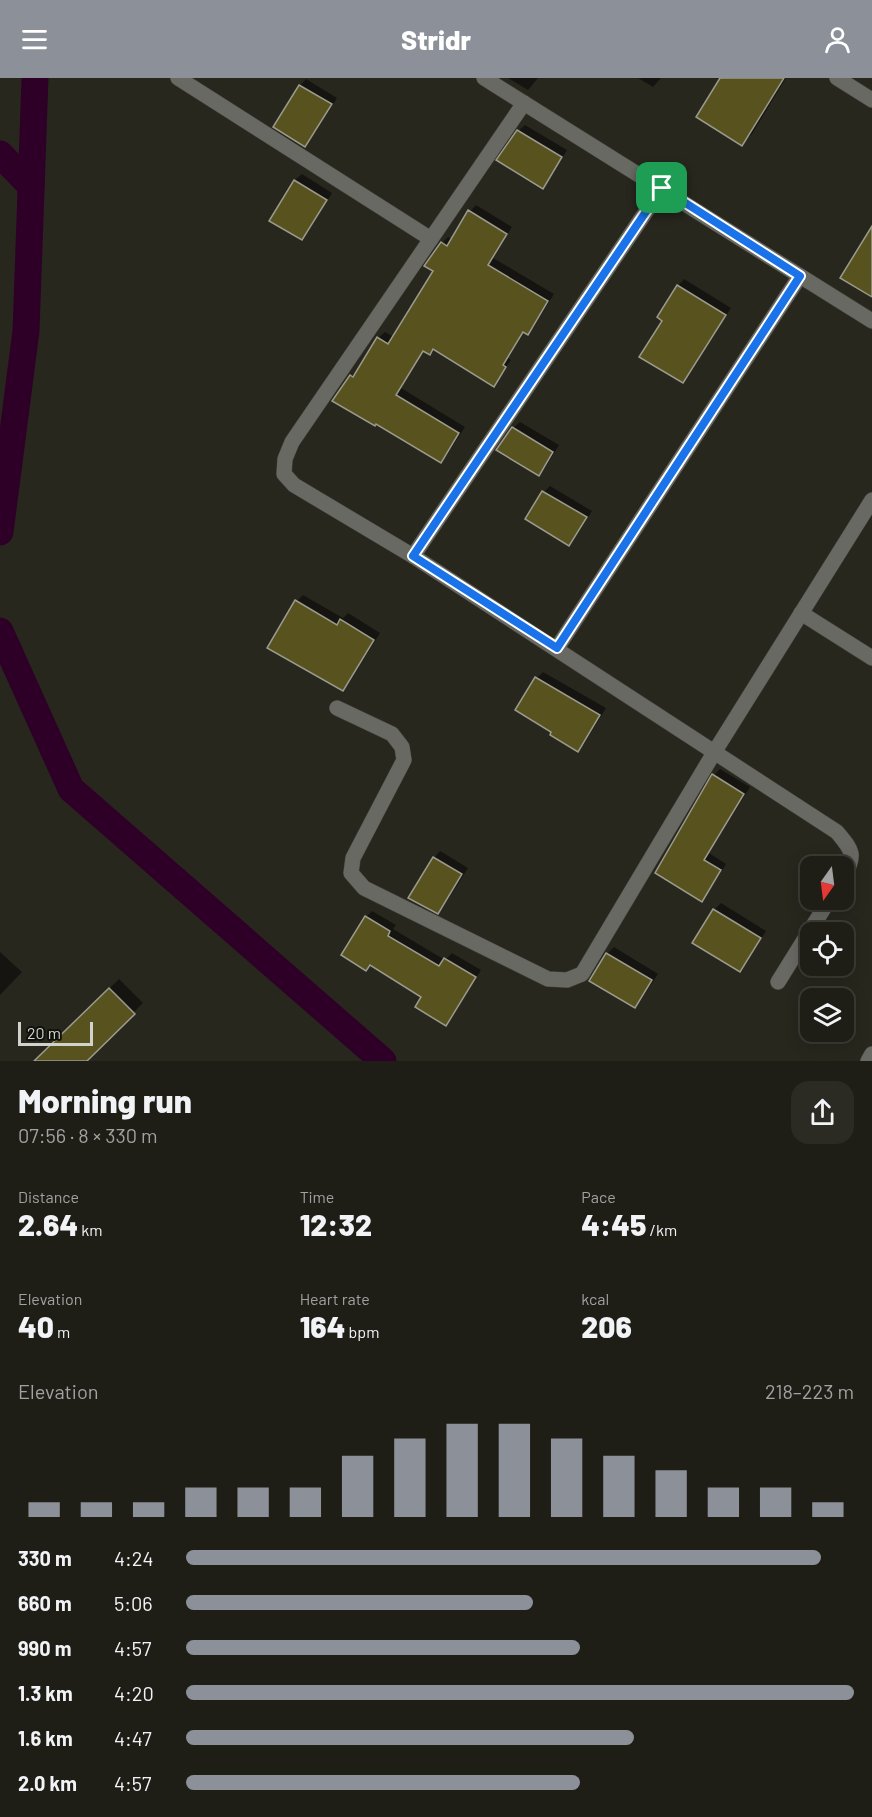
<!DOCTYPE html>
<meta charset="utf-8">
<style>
body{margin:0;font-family:Barlow,sans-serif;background:#2b2a23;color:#f1f3f6;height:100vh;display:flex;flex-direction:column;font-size:22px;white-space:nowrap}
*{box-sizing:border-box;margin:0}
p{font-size:20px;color:#a1a2a1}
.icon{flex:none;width:33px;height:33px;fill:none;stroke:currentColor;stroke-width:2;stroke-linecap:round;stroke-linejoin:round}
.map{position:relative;height:983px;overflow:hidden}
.panel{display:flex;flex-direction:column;background:#1e1d16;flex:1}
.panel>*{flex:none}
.needle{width:39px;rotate:194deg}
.tools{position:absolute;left:800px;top:778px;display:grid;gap:12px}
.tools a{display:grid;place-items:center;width:54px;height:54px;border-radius:12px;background:#1e1d16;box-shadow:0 3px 15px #0003,0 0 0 2px #3c3b35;font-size:30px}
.scale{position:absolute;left:18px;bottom:15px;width:75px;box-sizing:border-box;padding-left:6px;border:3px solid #d2d2cc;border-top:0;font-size:16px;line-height:21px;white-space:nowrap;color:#d2d2cc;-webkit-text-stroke:4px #10100c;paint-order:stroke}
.pin{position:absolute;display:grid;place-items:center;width:51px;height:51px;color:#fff;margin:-26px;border-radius:12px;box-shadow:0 3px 9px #0006}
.round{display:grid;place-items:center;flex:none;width:63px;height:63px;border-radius:18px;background:#2b2a23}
.head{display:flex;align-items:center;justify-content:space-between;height:102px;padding:0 18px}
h1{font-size:33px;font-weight:800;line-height:45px}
.figures{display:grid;grid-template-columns:repeat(3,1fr);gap:9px;height:102px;padding:6px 18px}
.figures div{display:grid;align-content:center}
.figures b{font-size:30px;font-weight:800}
.figures small{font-size:16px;font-weight:400}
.figures p{font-size:16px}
.chart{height:168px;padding:12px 18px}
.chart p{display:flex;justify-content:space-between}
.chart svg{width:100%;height:108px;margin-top:6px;stroke:#8c9099;stroke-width:6}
ul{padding:0 18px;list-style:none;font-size:20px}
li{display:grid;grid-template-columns:96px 72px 1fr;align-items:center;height:45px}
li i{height:15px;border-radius:8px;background:#8c9099}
header{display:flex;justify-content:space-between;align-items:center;height:78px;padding:0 18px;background:#8c9099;color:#fff;font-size:27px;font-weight:800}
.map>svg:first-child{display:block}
.shadow{fill:#0007}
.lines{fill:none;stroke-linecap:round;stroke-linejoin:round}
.canal{stroke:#2f0027;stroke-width:27}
.building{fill:#58531e;stroke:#9b9a8f;stroke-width:1.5}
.minor-casing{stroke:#43423a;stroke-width:16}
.minor{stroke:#696964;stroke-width:15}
.route-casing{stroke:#fff;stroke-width:12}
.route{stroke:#1a73e8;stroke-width:8}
</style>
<header><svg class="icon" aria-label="menu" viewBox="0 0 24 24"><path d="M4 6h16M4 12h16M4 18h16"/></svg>Stridr<svg class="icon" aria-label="person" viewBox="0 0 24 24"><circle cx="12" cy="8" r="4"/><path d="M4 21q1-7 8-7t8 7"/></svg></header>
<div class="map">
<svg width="872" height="983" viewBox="0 0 872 983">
<rect width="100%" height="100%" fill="#28271e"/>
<g class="shadow">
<path d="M 508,0 L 538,0 L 528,12 Z"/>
<path d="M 638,0 L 661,0 L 653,9 Z"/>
<path d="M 722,0 L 786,0 L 752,56 L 742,66 Z"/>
<path d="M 306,1 L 337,20 L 311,61 L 305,68 L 275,49 L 300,8 Z"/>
<path d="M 525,47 L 567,72 L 549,102 L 543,109 L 518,53 Z"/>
<path d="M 302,96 L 332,115 L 308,154 L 302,160 L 271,142 L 295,102 Z"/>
<path d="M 476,127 L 512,149 L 493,180 L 554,216 L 534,249 L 528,255 L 525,253 L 508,280 L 511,282 L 494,307 L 434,270 L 429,275 L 424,272 L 401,310 L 465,349 L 447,377 L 441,383 L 351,298 L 358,292 L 378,260 L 385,254 L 394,259 L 435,193 L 442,165 L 448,159 L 452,161 L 470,133 Z"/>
<path d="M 684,201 L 731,230 L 689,297 L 682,303 L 664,242 L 678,208 Z"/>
<path d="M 520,344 L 559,367 L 545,390 L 539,396 L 513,350 Z"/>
<path d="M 550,408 L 592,433 L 575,460 L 569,466 L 527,441 L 544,414 Z"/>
<path d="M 303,517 L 343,540 L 348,535 L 380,555 L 349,605 L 343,611 L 269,570 L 297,523 Z"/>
<path d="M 543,594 L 606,630 L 584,666 L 578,672 L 537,600 Z"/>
<path d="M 720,691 L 750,709 L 709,775 L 726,786 L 708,815 L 702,822 L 657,794 L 714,697 Z"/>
<path d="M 440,773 L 468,790 L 444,828 L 438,834 L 434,780 Z"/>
<path d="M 721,825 L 766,853 L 746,886 L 740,892 L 694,864 L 714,832 Z"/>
<path d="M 372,833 L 396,847 L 393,851 L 445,882 L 452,875 L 481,892 L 452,940 L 446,946 L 423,918 L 371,886 L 366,891 L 366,839 Z"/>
<path d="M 614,869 L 658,896 L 641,922 L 635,928 L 591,902 L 607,876 Z"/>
<path d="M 0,874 L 22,894 L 0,917 Z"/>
<path d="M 119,901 L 143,925 L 84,983 L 36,983 Z"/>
</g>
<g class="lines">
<g class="canal">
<path d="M 0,76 L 31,108"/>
<path d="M 0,454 L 26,253 L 35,0"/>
<path d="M 0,553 L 71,711 L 383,983"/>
</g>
</g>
<g class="building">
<path d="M 720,0 L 784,0 L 742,68 L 696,39 Z"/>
<path d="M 299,7 L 332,26 L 305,69 L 273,49 Z"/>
<path d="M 517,52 L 562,79 L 543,111 L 496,82 Z"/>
<path d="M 294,102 L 327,122 L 302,162 L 269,143 Z"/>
<path d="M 468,132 L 507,156 L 488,187 L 548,223 L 528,257 L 523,254 L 503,287 L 506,289 L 494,309 L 433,271 L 430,277 L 423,273 L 396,317 L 459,355 L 441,385 L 376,346 L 375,348 L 332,323 L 350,297 L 353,299 L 377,259 L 388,266 L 433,193 L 424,188 L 441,164 L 447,168 Z"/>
<path d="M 872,148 L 872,219 L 840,200 Z"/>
<path d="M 677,207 L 726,237 L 683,305 L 639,279 L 662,243 L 657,239 Z"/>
<path d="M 512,349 L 553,374 L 539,398 L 496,372 Z"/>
<path d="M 542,413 L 587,439 L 569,468 L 525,441 Z"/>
<path d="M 295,522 L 337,547 L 340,541 L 374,562 L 343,613 L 267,570 Z"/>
<path d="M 535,599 L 600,637 L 578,674 L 550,657 L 551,654 L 515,632 Z"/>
<path d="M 712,696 L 744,716 L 704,782 L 721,792 L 702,824 L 655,795 Z"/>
<path d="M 433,779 L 462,796 L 438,836 L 408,820 Z"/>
<path d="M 713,831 L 761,860 L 740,894 L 692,865 Z"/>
<path d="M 365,838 L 390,853 L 388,858 L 439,888 L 444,880 L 476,899 L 446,948 L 415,929 L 421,919 L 370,887 L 366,893 L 341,877 Z"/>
<path d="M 606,875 L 652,902 L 635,930 L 589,903 Z"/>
<path d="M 109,910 L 135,936 L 87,983 L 34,983 Z"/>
</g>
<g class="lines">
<g class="minor-casing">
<g id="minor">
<path d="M 178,0 L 431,161"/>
<path d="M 484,0 L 872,243"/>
<path d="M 837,0 L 872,22"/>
<path d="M 524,25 L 292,364 L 285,381 L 284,396 L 294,407 L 413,478 L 837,754 C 852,772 857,777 843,799"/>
<path d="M 413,478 L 662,110"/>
<path d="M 801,535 L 872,580"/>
<path d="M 557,570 L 800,198"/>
<path d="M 337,630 L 392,656 L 402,669 L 404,682 L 353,780 L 351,795 L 364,810 L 548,901 L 567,902 L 582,896 L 715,673 L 872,422"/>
<path d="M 778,904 L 829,822"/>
<path d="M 868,983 L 872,976"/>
</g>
</g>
<use href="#minor" class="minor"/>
</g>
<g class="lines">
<g class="route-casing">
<path id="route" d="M 662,110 L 800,198 L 557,570 L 413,478 Z"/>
</g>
<use href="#route" class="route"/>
</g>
</svg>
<div class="tools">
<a><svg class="needle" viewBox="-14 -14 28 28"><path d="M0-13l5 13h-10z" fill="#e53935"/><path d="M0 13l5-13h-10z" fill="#a1a2a1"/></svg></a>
<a><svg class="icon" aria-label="locate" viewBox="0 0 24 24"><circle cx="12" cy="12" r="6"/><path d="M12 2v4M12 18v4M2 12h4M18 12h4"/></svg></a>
<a><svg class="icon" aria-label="layers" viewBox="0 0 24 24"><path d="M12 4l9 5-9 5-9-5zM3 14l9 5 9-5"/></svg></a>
</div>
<div class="scale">20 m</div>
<div class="pin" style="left:662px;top:110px;background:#1e9e55"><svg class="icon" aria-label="arrive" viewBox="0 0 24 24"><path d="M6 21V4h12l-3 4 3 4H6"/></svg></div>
</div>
<section class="panel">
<div class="head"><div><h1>Morning run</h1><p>07:56 · 8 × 330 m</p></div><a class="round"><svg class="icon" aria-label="share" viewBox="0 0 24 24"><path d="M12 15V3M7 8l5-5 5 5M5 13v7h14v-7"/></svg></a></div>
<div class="figures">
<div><p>Distance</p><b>2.64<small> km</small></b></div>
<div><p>Time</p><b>12:32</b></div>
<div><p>Pace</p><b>4:45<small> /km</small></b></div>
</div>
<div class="figures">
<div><p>Elevation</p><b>40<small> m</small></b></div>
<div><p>Heart rate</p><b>164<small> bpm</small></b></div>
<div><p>kcal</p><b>206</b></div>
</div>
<div class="chart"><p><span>Elevation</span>218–223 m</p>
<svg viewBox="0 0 160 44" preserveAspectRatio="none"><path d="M5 44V38M15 44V38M25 44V38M35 44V32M45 44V32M55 44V32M65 44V19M75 44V12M85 44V6M95 44V6M105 44V12M115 44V19M125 44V25M135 44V32M145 44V32M155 44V38"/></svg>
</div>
<ul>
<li><b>330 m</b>4:24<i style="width:95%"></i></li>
<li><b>660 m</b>5:06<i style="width:52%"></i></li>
<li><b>990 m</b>4:57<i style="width:59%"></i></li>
<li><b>1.3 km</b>4:20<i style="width:100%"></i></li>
<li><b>1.6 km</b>4:47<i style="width:67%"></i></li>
<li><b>2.0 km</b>4:57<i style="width:59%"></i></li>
</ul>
</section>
